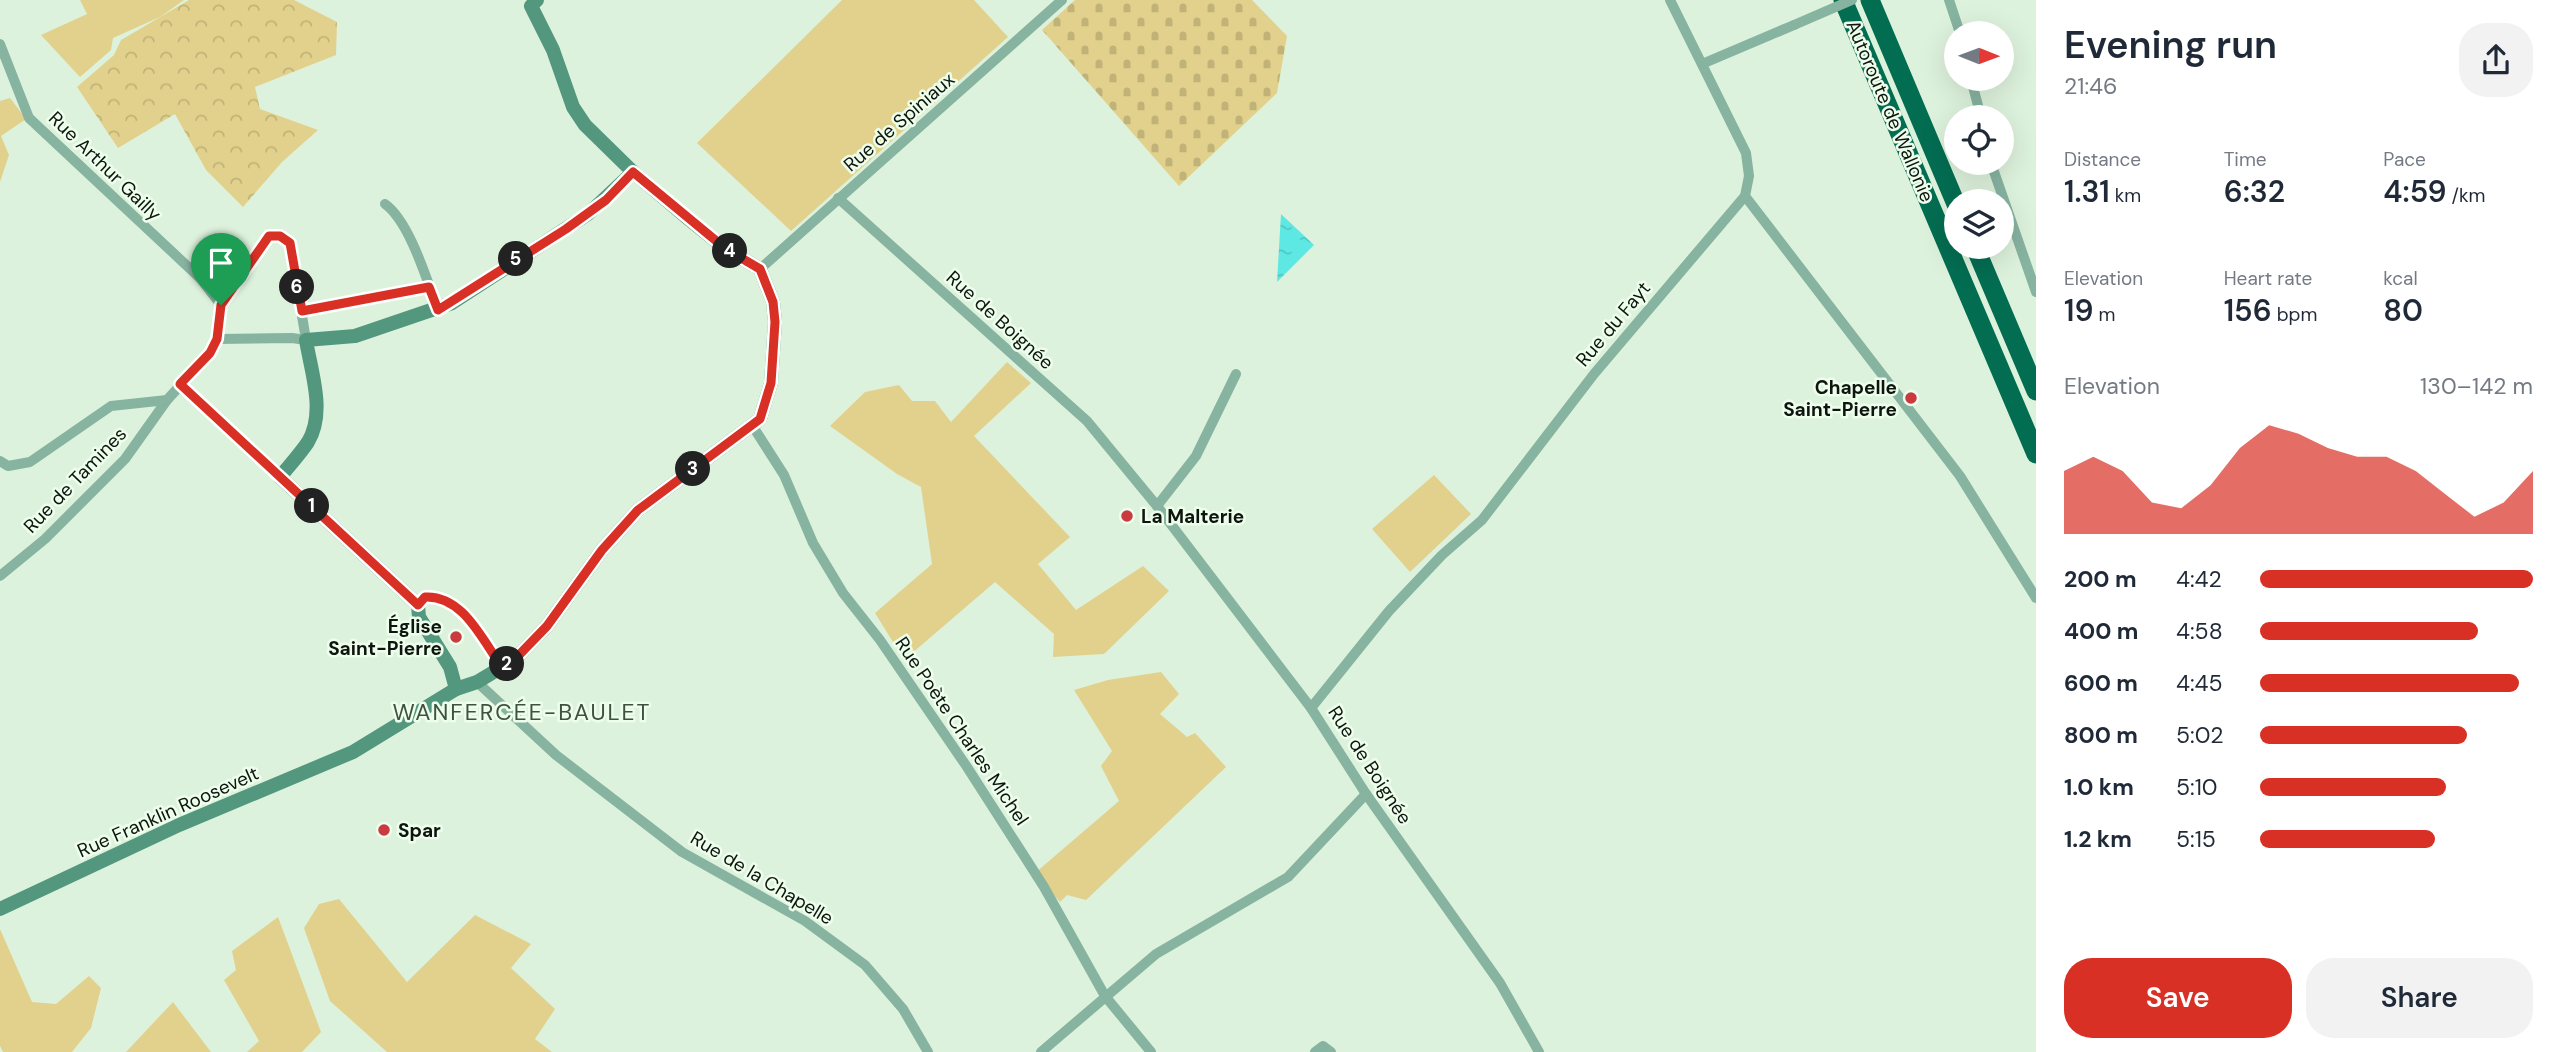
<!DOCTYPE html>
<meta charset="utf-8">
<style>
body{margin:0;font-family:"DM Sans",sans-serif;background:#f2f2f3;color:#1f2937;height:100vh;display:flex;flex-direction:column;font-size:26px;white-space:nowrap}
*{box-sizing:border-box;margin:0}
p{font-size:23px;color:#747a83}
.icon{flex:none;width:38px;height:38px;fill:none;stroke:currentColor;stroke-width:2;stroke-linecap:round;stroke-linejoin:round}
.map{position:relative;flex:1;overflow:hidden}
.drawer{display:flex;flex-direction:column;background:#fff;width:525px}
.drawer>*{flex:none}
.needle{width:46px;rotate:91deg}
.fabs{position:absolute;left:1944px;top:21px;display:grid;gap:14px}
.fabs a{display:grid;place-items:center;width:70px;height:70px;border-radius:50%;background:#fff;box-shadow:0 7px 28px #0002;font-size:35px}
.pin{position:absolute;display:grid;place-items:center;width:60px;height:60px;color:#fff;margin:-72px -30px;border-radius:50% 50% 50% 0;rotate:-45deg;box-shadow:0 0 7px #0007}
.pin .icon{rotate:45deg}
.km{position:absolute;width:35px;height:35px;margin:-18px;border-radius:50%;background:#222;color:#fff;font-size:19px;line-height:35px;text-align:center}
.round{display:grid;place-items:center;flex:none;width:74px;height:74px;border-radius:28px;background:#f2f2f3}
.overview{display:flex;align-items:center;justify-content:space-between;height:119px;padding:0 28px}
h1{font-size:38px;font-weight:600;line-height:52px}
.stats{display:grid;grid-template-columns:repeat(3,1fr);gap:10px;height:119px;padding:7px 28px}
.stats div{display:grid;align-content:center}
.stats b{font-size:30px;font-weight:600}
.stats small{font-size:19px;font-weight:400}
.stats p{font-size:19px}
.chart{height:196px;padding:14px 28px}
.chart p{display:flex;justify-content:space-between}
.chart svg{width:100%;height:126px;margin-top:7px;fill:#d93025;opacity:.7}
.action{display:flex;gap:14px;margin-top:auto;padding:14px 28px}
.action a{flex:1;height:80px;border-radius:28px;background:#d93025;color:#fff;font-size:28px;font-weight:600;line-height:80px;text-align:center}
.action a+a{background:#f2f2f3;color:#1f2937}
ul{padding:0 28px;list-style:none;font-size:23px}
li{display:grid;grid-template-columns:112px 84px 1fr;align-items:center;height:52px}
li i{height:18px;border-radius:9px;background:#d93025}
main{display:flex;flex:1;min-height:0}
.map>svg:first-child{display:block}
.green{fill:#e2d18c}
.forest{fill:url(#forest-crowns)}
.cemetery{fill:url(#cemetery-stones)}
.water{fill:url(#water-ripples)}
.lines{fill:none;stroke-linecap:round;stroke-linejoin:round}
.minor{stroke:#87b3a1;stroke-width:10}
.secondary{stroke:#52977e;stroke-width:14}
.motorway{stroke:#036d52;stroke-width:19}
.minor-bridge{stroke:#87b3a1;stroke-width:10}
.route-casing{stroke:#fff;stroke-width:14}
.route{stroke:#d93025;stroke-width:9}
.poi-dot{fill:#ca3b3f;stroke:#edfeec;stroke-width:2.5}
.labels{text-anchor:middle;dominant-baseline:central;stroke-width:5;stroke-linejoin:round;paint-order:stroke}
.street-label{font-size:19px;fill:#0e150e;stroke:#edfeec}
.poi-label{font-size:19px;font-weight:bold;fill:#0e150e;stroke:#edfeec;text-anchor:end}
.quarter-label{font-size:23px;letter-spacing:2px;fill:#3f513f;stroke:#edfeec}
</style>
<main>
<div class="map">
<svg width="2036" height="1052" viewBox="0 0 2036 1052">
<defs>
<pattern id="forest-crowns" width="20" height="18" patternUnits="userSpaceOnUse" patternTransform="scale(1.75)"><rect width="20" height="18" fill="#e2d18c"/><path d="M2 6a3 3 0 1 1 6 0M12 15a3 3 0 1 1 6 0" fill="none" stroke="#c1b378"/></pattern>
<pattern id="cemetery-stones" width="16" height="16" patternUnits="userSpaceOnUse" patternTransform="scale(1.75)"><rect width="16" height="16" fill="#e2d18c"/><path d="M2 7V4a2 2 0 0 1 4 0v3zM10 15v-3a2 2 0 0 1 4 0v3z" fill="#c1b378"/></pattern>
<pattern id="water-ripples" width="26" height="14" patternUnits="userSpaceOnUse" patternTransform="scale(1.75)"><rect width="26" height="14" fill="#5ee8e3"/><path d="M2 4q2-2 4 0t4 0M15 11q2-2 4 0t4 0" fill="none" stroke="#50c6c2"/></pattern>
</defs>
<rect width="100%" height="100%" fill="#ddf2dc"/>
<g class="green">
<path d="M 80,0 L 184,0 L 160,17 L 113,38 L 111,50 L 80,77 L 41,35 L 87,14 Z"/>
<path d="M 842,0 L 974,0 L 1008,37 L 791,231 L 697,143 Z"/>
<path d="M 10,98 L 26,119 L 1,136 L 9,155 L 0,182 L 0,101 Z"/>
<path d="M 1007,362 L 1031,383 L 974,436 L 1070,537 L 1038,564 L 1076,610 L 1143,566 L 1169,591 L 1104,654 L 1053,657 L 1054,634 L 995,582 L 904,660 L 875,613 L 932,564 L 921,487 L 897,474 L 830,426 L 865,392 L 899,385 L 912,401 L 935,401 L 951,422 Z"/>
<path d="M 1434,475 L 1471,514 L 1410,572 L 1372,529 Z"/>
<path d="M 1161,672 L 1179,694 L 1160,714 L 1187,737 L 1195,733 L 1226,767 L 1086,900 L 1067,895 L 1060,902 L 1035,873 L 1119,801 L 1101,766 L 1112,751 L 1074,690 L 1108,680 Z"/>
<path d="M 339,899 L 407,982 L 475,915 L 531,944 L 511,968 L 555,1009 L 535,1039 L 552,1052 L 387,1052 L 330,1001 L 304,928 L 319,904 Z"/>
<path d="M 278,917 L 321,1032 L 302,1052 L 247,1052 L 259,1041 L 224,980 L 236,970 L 232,951 Z"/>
<path d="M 0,929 L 32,1002 L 56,1004 L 89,976 L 101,988 L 91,1028 L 72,1052 L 3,1052 L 0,1046 Z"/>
<path d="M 173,1002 L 211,1052 L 126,1052 Z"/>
</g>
<path class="forest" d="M 189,0 L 294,0 L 337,22 L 336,55 L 255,87 L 260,109 L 318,130 L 282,162 L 243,207 L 206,170 L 175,114 L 118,148 L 77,87 L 114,55 L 121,40 Z"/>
<path class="cemetery" d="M 1075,0 L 1252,0 L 1287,36 L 1277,93 L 1179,186 L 1042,30 Z"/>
<path class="water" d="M 1281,214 L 1314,245 L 1277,282 Z"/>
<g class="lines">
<g class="minor">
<path d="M 1949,0 L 1960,33"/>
<path d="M 0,44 L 29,118 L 200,278 L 221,305 L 217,339 L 210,353 L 167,400 L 125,459 L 45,539 L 0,576"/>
<path d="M 1702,64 L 1794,25"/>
<path d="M 1971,79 L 1981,117"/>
<path d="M 1991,163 L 2036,292"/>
<path d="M 1745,196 L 1960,476 L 2036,598"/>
<path d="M 838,198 L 1087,421 L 1157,506 L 1311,708 L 1366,794 L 1500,983 L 1539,1052"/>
<path d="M 385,204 C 410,222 427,281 438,310"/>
<path d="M 760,269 L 1062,0"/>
<path d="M 302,311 L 429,287"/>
<path d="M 217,339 L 292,338 L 306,340 L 290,243 L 280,236 L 269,236 L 221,305"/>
<path d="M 180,384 L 280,477"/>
<path d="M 752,425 L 784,475 L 813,543 L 843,593 L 880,640 L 967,767 L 1044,887 L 1105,996 L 1151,1052"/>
<path d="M 0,461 L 8,466 L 30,462 L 111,406 L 167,400"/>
<path d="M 1157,506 L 1196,456 L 1236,374"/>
<path d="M 418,605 L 426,597 C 463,595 482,640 502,667"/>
<path d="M 477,682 L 556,755 L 682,852 L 805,921 L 865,965 L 903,1009 L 928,1052"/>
<path d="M 1311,708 L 1389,611 L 1442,555 L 1482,520 L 1594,374 L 1745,196 L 1749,176 L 1746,153 L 1670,0"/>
<path d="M 1041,1052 L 1156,954 L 1288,877 L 1366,794"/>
<path d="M 1315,1052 L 1323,1046 L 1331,1052"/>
</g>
<g class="secondary">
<path d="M 456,689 L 450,667 L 419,617 L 418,605 L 280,477 C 289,466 300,454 308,442 C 326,412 311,372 306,340 L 355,336 L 452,303 L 588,214 L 633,172"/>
<path d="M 0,909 L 179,825 L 353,752 L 456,689 L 477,682 L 502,667 L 518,656 L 547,626 L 602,550 L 638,510 L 760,419 L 771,383 L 775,322 L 773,302 L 760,269 L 726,249 L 685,216 L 633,172 L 585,125 L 573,107 L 553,50 L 531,6 L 537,0"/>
</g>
<g class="motorway">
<path d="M 1843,0 L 2036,454"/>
<path d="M 1870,0 L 1956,204"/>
<path d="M 1975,247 L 2036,391"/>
</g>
<path class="minor-bridge" d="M 1794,25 L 1852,0"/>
</g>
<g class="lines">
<g class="route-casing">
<path id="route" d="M 633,172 L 726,249 L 760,269 L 773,302 L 775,322 L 771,383 L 760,419 L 638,510 L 602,550 L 547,626 L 518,656 L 502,667 C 482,640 463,595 425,597 L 418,605 L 180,384 L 210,353 L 217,339 L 221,305 L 269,236 L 280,236 L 290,243 L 302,311 L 429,287 L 438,310 L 566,229 L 606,200 Z"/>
</g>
<use href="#route" class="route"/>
</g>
<g class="poi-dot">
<circle cx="1911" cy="398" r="7"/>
<circle cx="1127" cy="516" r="7"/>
<circle cx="456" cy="637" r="7"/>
<circle cx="384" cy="830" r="7"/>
</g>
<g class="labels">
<g class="street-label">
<text transform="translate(1890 111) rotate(67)">Autoroute de Wallonie</text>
<text transform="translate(899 122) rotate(-41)">Rue de Spiniaux</text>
<text transform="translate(105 166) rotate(44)">Rue Arthur Gailly</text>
<text transform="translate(1000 320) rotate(42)">Rue de Boignée</text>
<text transform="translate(1613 324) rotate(-50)">Rue du Fayt</text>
<text transform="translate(75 480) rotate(-46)">Rue de Tamines</text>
<text transform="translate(962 731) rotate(56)">Rue Poète Charles Michel</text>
<text transform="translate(1370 765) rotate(57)">Rue de Boignée</text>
<text transform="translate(168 812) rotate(-24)">Rue Franklin Roosevelt</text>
<text transform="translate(762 878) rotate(31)">Rue de la Chapelle</text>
</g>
<g class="poi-label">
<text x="1897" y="387">Chapelle<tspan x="1897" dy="22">Saint-Pierre</tspan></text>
<text x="1141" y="516" text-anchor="start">La Malterie</text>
<text x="442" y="626">Église<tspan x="442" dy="22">Saint-Pierre</tspan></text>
<text x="398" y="830" text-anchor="start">Spar</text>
</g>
<g class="quarter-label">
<text x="522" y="712">WANFERCÉE-BAULET</text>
</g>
</g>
</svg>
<div class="fabs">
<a><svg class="needle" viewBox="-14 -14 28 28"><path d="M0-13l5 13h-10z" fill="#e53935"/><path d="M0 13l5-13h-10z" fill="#747a83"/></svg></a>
<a><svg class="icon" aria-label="locate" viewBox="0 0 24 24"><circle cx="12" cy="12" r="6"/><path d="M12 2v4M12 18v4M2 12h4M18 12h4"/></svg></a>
<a><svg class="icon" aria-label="layers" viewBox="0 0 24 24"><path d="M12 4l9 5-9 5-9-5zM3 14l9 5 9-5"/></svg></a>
</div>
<div class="pin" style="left:221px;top:305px;background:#1e9e55"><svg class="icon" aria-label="arrive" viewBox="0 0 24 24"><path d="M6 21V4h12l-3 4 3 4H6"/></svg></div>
<b class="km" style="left:312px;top:506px">1</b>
<b class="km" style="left:507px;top:664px">2</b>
<b class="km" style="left:693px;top:469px">3</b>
<b class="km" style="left:730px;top:251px">4</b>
<b class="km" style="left:516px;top:259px">5</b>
<b class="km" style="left:297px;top:287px">6</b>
</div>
<section class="drawer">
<div class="overview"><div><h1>Evening run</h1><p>21:46</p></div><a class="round"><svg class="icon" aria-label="share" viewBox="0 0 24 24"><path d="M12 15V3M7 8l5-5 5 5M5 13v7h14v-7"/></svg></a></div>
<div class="stats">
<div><p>Distance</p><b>1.31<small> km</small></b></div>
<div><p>Time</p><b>6:32</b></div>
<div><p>Pace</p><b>4:59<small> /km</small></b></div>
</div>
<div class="stats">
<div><p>Elevation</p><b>19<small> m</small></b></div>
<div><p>Heart rate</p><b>156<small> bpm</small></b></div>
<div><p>kcal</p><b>80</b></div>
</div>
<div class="chart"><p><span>Elevation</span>130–142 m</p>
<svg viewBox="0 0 160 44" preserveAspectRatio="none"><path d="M0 44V22L10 17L20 22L30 33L40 35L50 27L60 14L70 6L80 9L90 14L100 17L110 17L120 22L130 30L140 38L150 33L160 22V44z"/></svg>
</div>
<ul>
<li><b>200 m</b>4:42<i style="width:100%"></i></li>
<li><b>400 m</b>4:58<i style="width:80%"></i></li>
<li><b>600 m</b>4:45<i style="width:95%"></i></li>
<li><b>800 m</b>5:02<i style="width:76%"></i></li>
<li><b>1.0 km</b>5:10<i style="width:68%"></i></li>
<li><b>1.2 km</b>5:15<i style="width:64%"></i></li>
</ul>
<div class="action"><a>Save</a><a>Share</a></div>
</section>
</main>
